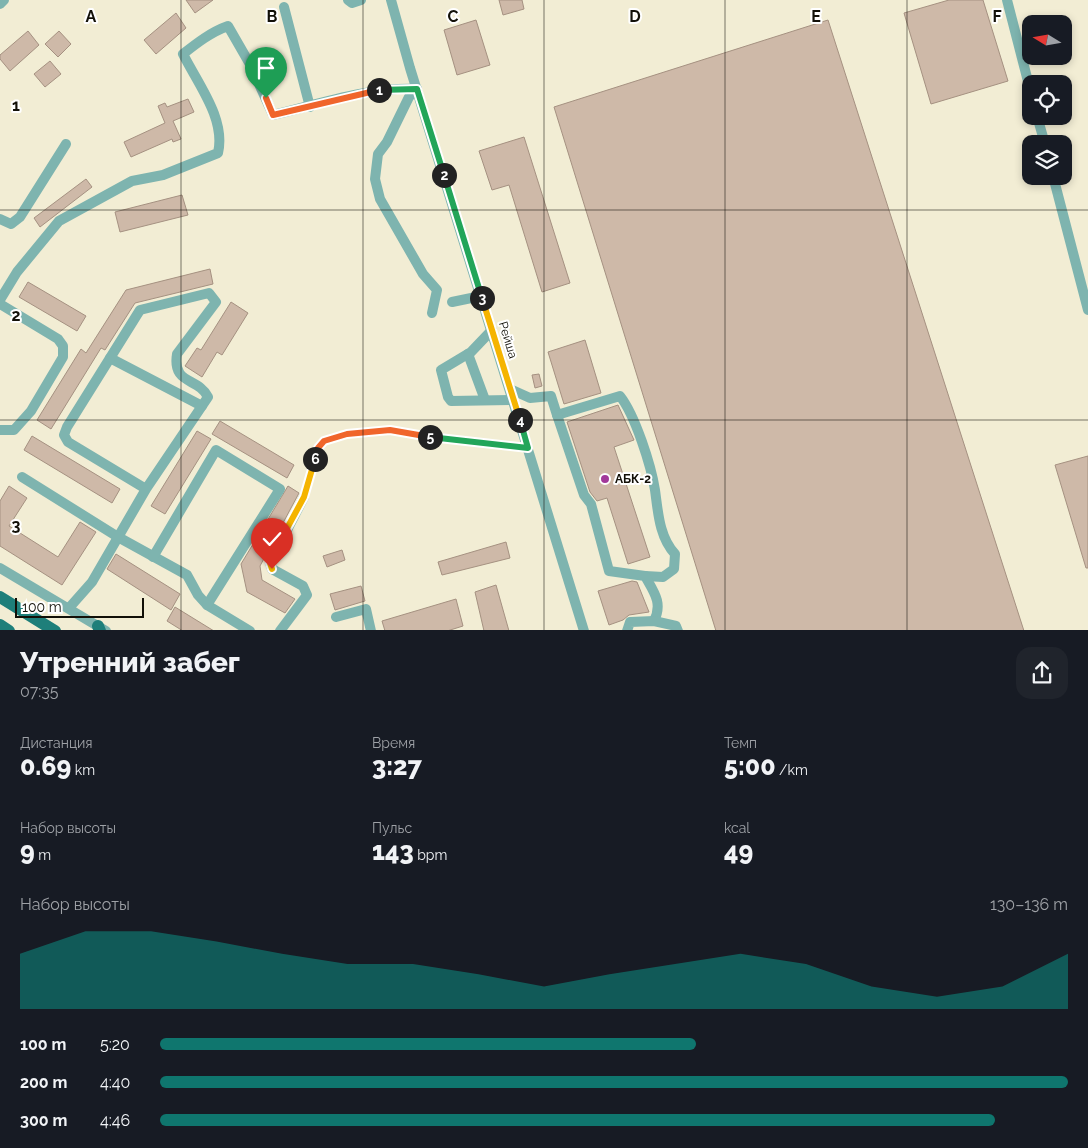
<!DOCTYPE html>
<html lang="ru">
<meta charset="utf-8">
<style>
body{margin:0;font-family:Raleway,sans-serif;background:#20242c;color:#f1f3f6;height:100vh;display:flex;flex-direction:column;font-size:19px;white-space:nowrap}
*{box-sizing:border-box;margin:0}
p{font-size:16px;color:#9ea1a6}
.icon{flex:none;width:28px;height:28px;fill:none;stroke:currentColor;stroke-width:2;stroke-linecap:round;stroke-linejoin:round}
.map{position:relative;height:630px;overflow:hidden}
.side{display:flex;flex-direction:column;background:#171b24;flex:1}
.side>*{flex:none}
.needle{width:32px;rotate:281deg}
.controls{position:absolute;left:1022px;top:15px;display:grid;gap:10px}
.controls a{display:grid;place-items:center;width:50px;height:50px;border-radius:10px;background:#171b24;box-shadow:0 2px 8px #0003;font-size:25px}
.scale{position:absolute;left:15px;bottom:12px;width:129px;box-sizing:border-box;padding-left:5px;border:2px solid #121008;border-top:0;font-size:14px;line-height:18px;white-space:nowrap;color:#121008;-webkit-text-stroke:4px #fff;paint-order:stroke}
.pin{position:absolute;display:grid;place-items:center;width:42px;height:42px;color:#fff;margin:-51px -21px;border-radius:50% 50% 50% 0;rotate:-45deg;box-shadow:0 0 5px #0007}
.pin .icon{rotate:45deg}
.km{position:absolute;width:25px;height:25px;margin:-12px;border-radius:50%;background:#222;color:#fff;font-size:14px;line-height:25px;text-align:center}
.round{display:grid;place-items:center;flex:none;width:52px;height:52px;border-radius:15px;background:#20242c}
.headline{display:flex;align-items:center;justify-content:space-between;height:85px;padding:0 20px}
h1{font-size:28px;font-weight:800;line-height:38px}
.metrics{display:grid;grid-template-columns:repeat(3,1fr);gap:8px;height:85px;padding:5px 20px}
.metrics div{display:grid;align-content:center}
.metrics b{font-size:25px;font-weight:800}
.metrics small{font-size:14px;font-weight:400}
.metrics p{font-size:14px}
.chart{height:140px;padding:10px 20px}
.chart p{display:flex;justify-content:space-between}
.chart svg{width:100%;height:90px;margin-top:5px;fill:#0f766e;opacity:.7}
ul{padding:0 20px;list-style:none;font-size:16px}
li{display:grid;grid-template-columns:80px 60px 1fr;align-items:center;height:38px}
li i{height:12px;border-radius:6px;background:#0f766e}
.map>svg:first-child{display:block}
.building{fill:#ceb9a8;stroke:#a59181}
.lines{fill:none;stroke-linecap:round;stroke-linejoin:round}
.path{stroke:#a7a390;stroke-width:1;stroke-dasharray:2.5 4;stroke-linecap:butt}
.minor{stroke:#7eb4af;stroke-width:10}
.major{stroke:#1e7f7a;stroke-width:12}
.split-1-casing{stroke:#fff;stroke-width:10}
.split-2-casing{stroke:#fff;stroke-width:10}
.split-3-casing{stroke:#fff;stroke-width:10}
.split-4-casing{stroke:#fff;stroke-width:10}
.split-5-casing{stroke:#fff;stroke-width:10}
.split-6-casing{stroke:#fff;stroke-width:10}
.split-7-casing{stroke:#fff;stroke-width:10}
.split-1{stroke:#f0652b;stroke-width:6}
.split-2{stroke:#22a559;stroke-width:6}
.split-3{stroke:#22a559;stroke-width:6}
.split-4{stroke:#f5b400;stroke-width:6}
.split-5{stroke:#22a559;stroke-width:6}
.split-6{stroke:#f0652b;stroke-width:6}
.split-7{stroke:#f5b400;stroke-width:6}
.grid{fill:none;stroke:#121008;stroke-width:1;stroke-opacity:0.55}
.poi-dot{fill:#a2389a;stroke:#fff;stroke-width:2}
.labels{text-anchor:middle;dominant-baseline:central;stroke-width:4;stroke-linejoin:round;paint-order:stroke}
.street-label{font-size:12px;fill:#121008;stroke:#fff}
.poi-label{font-size:12px;font-weight:bold;fill:#121008;stroke:#fff;text-anchor:start}
.grid-label{font-size:16px;text-anchor:middle;font-weight:bold;fill:#121008;stroke:#fff;stroke-width:4;stroke-linejoin:round;paint-order:stroke}
</style>
<div class="map">
<svg width="1088" height="631" viewBox="0 0 1088 631">
<rect width="100%" height="100%" fill="#f2edd4"/>
<g class="building">
<path d="M 186,0 L 213,0 L 195,13 Z"/>
<path d="M 499,0 L 522,0 L 524,9 L 503,15 Z"/>
<path d="M 949,0 L 983,0 L 1008,81 L 931,104 L 904,13 Z"/>
<path d="M 176,13 L 186,28 L 156,54 L 144,40 Z"/>
<path d="M 476,20 L 490,65 L 457,75 L 444,30 Z"/>
<path d="M 828,20 L 1024,631 L 716,631 L 554,107 Z"/>
<path d="M 28,31 L 39,45 L 10,71 L 0,59 L 0,55 Z"/>
<path d="M 59,31 L 71,44 L 58,57 L 45,44 Z"/>
<path d="M 50,61 L 61,74 L 45,87 L 34,74 Z"/>
<path d="M 188,99 L 194,112 L 173,121 L 181,139 L 173,142 L 172,139 L 131,157 L 124,142 L 165,123 L 158,106 L 165,103 L 167,107 Z"/>
<path d="M 524,137 L 570,283 L 542,292 L 509,185 L 492,190 L 479,151 Z"/>
<path d="M 86,179 L 92,187 L 40,227 L 34,218 Z"/>
<path d="M 182,195 L 188,215 L 120,232 L 115,212 Z"/>
<path d="M 210,269 L 213,284 L 135,303 L 105,350 L 101,348 L 51,429 L 37,420 L 81,349 L 86,353 L 126,290 Z"/>
<path d="M 28,282 L 86,316 L 77,331 L 19,297 Z"/>
<path d="M 231,302 L 248,313 L 222,355 L 217,352 L 202,377 L 185,366 L 197,348 L 201,350 Z"/>
<path d="M 585,340 L 601,393 L 564,404 L 548,352 Z"/>
<path d="M 539,374 L 542,386 L 535,388 L 532,375 Z"/>
<path d="M 618,405 L 634,440 L 614,447 L 650,557 L 628,564 L 607,498 L 597,501 L 590,492 L 567,422 Z"/>
<path d="M 220,421 L 294,465 L 287,478 L 212,434 Z"/>
<path d="M 197,431 L 211,439 L 165,514 L 151,506 Z"/>
<path d="M 32,436 L 120,489 L 112,503 L 24,450 Z"/>
<path d="M 1088,456 L 1088,568 L 1086,568 L 1055,465 Z"/>
<path d="M 9,486 L 27,498 L 9,526 L 58,557 L 80,522 L 96,532 L 62,585 L 0,546 L 0,501 Z"/>
<path d="M 288,486 L 299,493 L 260,566 L 262,580 L 295,599 L 285,613 L 247,592 L 241,564 Z"/>
<path d="M 506,542 L 510,558 L 442,575 L 438,562 Z"/>
<path d="M 342,550 L 345,560 L 327,567 L 323,556 Z"/>
<path d="M 116,554 L 180,594 L 171,610 L 107,569 Z"/>
<path d="M 632,581 L 637,582 L 649,612 L 629,615 L 623,620 L 609,625 L 598,591 Z"/>
<path d="M 496,585 L 509,631 L 484,631 L 475,592 Z"/>
<path d="M 361,586 L 365,601 L 335,610 L 330,594 Z"/>
<path d="M 456,599 L 463,626 L 447,631 L 385,631 L 382,621 Z"/>
<path d="M 175,607 L 214,631 L 183,631 L 167,621 Z"/>
</g>
<g class="lines">
<path class="path" d="M 307,487 L 318,447 L 324,441 L 347,434 L 390,430 L 444,439 L 517,447"/>
<g class="minor">
<path d="M 348,0 L 352,3 L 361,0"/>
<path d="M 391,0 L 410,68 L 584,631"/>
<path d="M 1007,0 L 1031,93"/>
<path d="M 0,4 L 4,0"/>
<path d="M 284,7 L 310,107"/>
<path d="M 417,89 L 409,97 L 387,142 L 378,154 L 375,179 L 380,199 L 423,274 L 437,290 L 432,313"/>
<path d="M 1037,116 L 1045,144"/>
<path d="M 1053,176 L 1088,310"/>
<path d="M 0,219 L 11,224 L 20,217 L 66,144"/>
<path d="M 0,300 L 17,272 L 59,221 L 132,181 L 163,175 L 218,153 C 226,119 198,84 183,54 C 197,43 211,32 228,26 L 251,66 L 273,115 C 319,104 368,87 417,89"/>
<path d="M 452,302 L 481,296"/>
<path d="M 0,304 L 58,339 L 63,346 L 63,357 L 31,411 L 14,430 L 0,430"/>
<path d="M 492,330 L 471,352 L 441,370 L 448,397 L 451,401 L 513,400"/>
<path d="M 468,354 L 485,400"/>
<path d="M 110,358 L 202,406"/>
<path d="M 510,389 L 530,398 L 551,396 L 557,415 L 620,396 C 635,415 651,465 655,490 C 658,511 659,537 675,554 L 674,569 L 663,577 L 645,576"/>
<path d="M 557,415 L 584,495 L 591,504 L 609,571 L 645,576 C 654,592 663,603 654,621"/>
<path d="M 22,477 L 118,537 L 187,575 L 198,595 L 207,605 L 250,631"/>
<path d="M 153,557 L 216,450 L 280,489 L 207,605"/>
<path d="M 0,568 L 106,631"/>
<path d="M 69,608 L 92,582 L 146,489 L 208,397 C 198,377 172,385 177,354 L 216,302 L 209,293 L 140,310 L 67,427 L 64,435 L 68,442 L 146,489"/>
<path d="M 336,617 L 366,609 L 371,631"/>
<path d="M 280,631 L 307,595 L 303,586 L 272,569 L 270,563 L 304,497"/>
<path d="M 627,631 L 630,622 L 654,621 L 676,626 L 678,631"/>
</g>
<g class="major">
<path d="M 0,597 L 55,631"/>
<path d="M 0,625 L 9,631"/>
<path d="M 98,626 L 100,631"/>
</g>
</g>
<g class="lines">
<g class="split-1-casing">
<path id="split-1" d="M 266,98 L 273,115 L 379,90"/>
</g>
<g class="split-2-casing">
<path id="split-2" d="M 379,90 L 417,89 L 444,175"/>
</g>
<g class="split-3-casing">
<path id="split-3" d="M 444,175 L 482,298"/>
</g>
<g class="split-4-casing">
<path id="split-4" d="M 482,298 L 520,420"/>
</g>
<g class="split-5-casing">
<path id="split-5" d="M 430,437 L 528,448 L 520,420"/>
</g>
<g class="split-6-casing">
<path id="split-6" d="M 315,459 L 318,448 L 324,441 L 347,434 L 390,430 L 430,437"/>
</g>
<g class="split-7-casing">
<path id="split-7" d="M 272,569 L 270,563 L 272,556 L 304,497 L 315,459"/>
</g>
<use href="#split-1" class="split-1"/>
<use href="#split-2" class="split-2"/>
<use href="#split-3" class="split-3"/>
<use href="#split-4" class="split-4"/>
<use href="#split-5" class="split-5"/>
<use href="#split-6" class="split-6"/>
<use href="#split-7" class="split-7"/>
</g>
<path class="grid" d="M 181,0 L 181,631M 363,0 L 363,631M 544,0 L 544,631M 725,0 L 725,631M 907,0 L 907,631M 0,210 L 1088,210M 0,420 L 1088,420"/>
<circle class="poi-dot" cx="605" cy="479" r="5"/>
<g class="labels">
<g class="street-label">
<text transform="translate(508 340) rotate(73)">Рейша</text>
</g>
<g class="poi-label">
<text x="615" y="479">АБК-2</text>
</g>
</g>
<g class="grid-label">
<text x="91" y="22">A</text>
<text x="272" y="22">B</text>
<text x="453" y="22">C</text>
<text x="635" y="22">D</text>
<text x="816" y="22">E</text>
<text x="997" y="22">F</text>
<text x="16" y="111">1</text>
<text x="16" y="321">2</text>
<text x="16" y="531">3</text>
</g>
</svg>
<div class="controls">
<a><svg class="needle" viewBox="-14 -14 28 28"><path d="M0-13l5 13h-10z" fill="#e53935"/><path d="M0 13l5-13h-10z" fill="#9ea1a6"/></svg></a>
<a><svg class="icon" aria-label="locate" viewBox="0 0 24 24"><circle cx="12" cy="12" r="6"/><path d="M12 2v4M12 18v4M2 12h4M18 12h4"/></svg></a>
<a><svg class="icon" aria-label="layers" viewBox="0 0 24 24"><path d="M12 4l9 5-9 5-9-5zM3 14l9 5 9-5"/></svg></a>
</div>
<div class="scale">100 m</div>
<div class="pin" style="left:266px;top:98px;background:#1e9e55"><svg class="icon" aria-label="arrive" viewBox="0 0 24 24"><path d="M6 21V4h12l-3 4 3 4H6"/></svg></div>
<div class="pin" style="left:272px;top:569px;background:#d93025"><svg class="icon" aria-label="check" viewBox="0 0 24 24"><path d="M5 12l5 5 9-10"/></svg></div>
<b class="km" style="left:379px;top:90px">1</b>
<b class="km" style="left:444px;top:175px">2</b>
<b class="km" style="left:482px;top:298px">3</b>
<b class="km" style="left:520px;top:420px">4</b>
<b class="km" style="left:430px;top:437px">5</b>
<b class="km" style="left:315px;top:459px">6</b>
</div>
<section class="side">
<div class="headline"><div><h1>Утренний забег</h1><p>07:35</p></div><a class="round"><svg class="icon" aria-label="share" viewBox="0 0 24 24"><path d="M12 15V3M7 8l5-5 5 5M5 13v7h14v-7"/></svg></a></div>
<div class="metrics">
<div><p>Дистанция</p><b>0.69<small> km</small></b></div>
<div><p>Время</p><b>3:27</b></div>
<div><p>Темп</p><b>5:00<small> /km</small></b></div>
</div>
<div class="metrics">
<div><p>Набор высоты</p><b>9<small> m</small></b></div>
<div><p>Пульс</p><b>143<small> bpm</small></b></div>
<div><p>kcal</p><b>49</b></div>
</div>
<div class="chart"><p><span>Набор высоты</span>130–136 m</p>
<svg viewBox="0 0 160 44" preserveAspectRatio="none"><path d="M0 44V17L10 6L20 6L30 11L40 17L50 22L60 22L70 27L80 33L90 27L100 22L110 17L120 22L130 33L140 38L150 33L160 17V44z"/></svg>
</div>
<ul>
<li><b>100 m</b>5:20<i style="width:59%"></i></li>
<li><b>200 m</b>4:40<i style="width:100%"></i></li>
<li><b>300 m</b>4:46<i style="width:92%"></i></li>
</ul>
</section>
